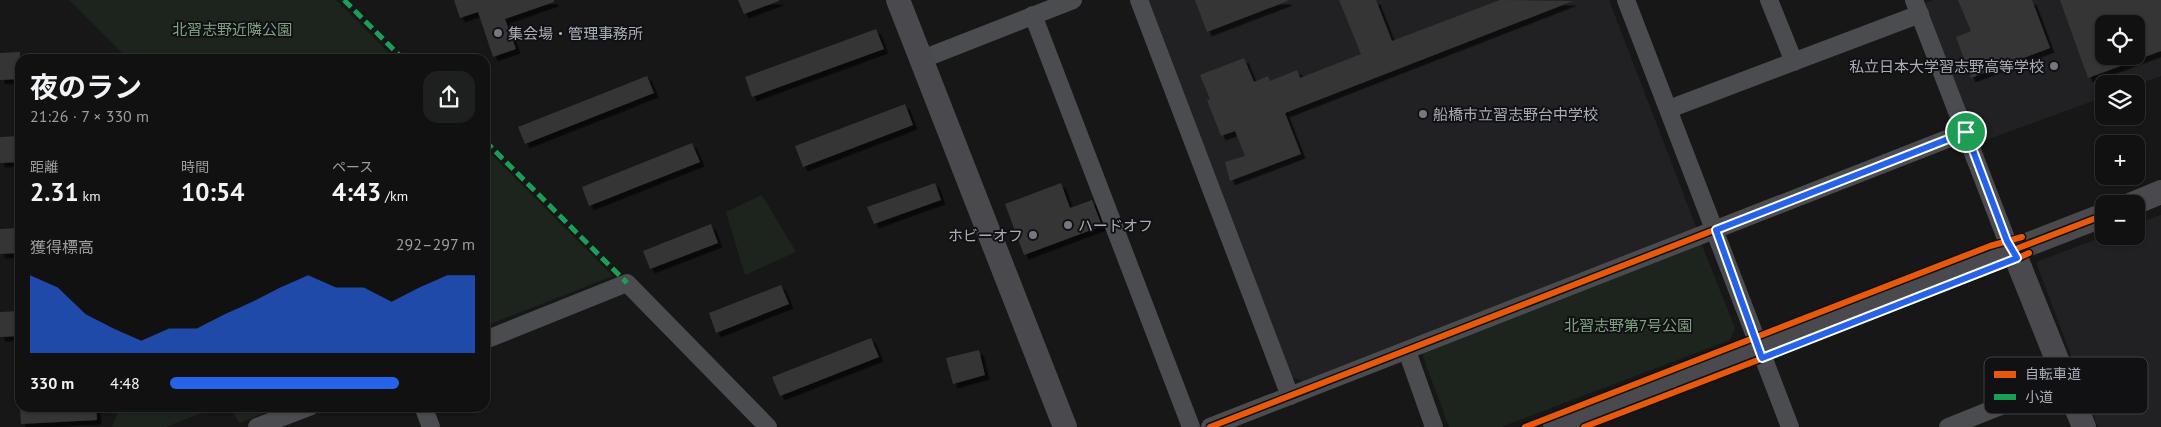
<!DOCTYPE html>
<html lang="ja">
<meta charset="utf-8">
<style>
body{margin:0;font-family:"PT Sans","Noto Sans JP",sans-serif;background:#1e1f1f;color:#f1f3f6;height:100vh;display:flex;flex-direction:column;font-size:19px;white-space:nowrap}
*{box-sizing:border-box;margin:0}
p{font-size:16px;color:#9c9d9f}
.icon{flex:none;width:28px;height:28px;fill:none;stroke:currentColor;stroke-width:2;stroke-linecap:round;stroke-linejoin:round}
.map{position:relative;flex:1;overflow:hidden}
.drawer{position:absolute;left:15px;top:54px;width:475px;height:358px;display:flex;flex-direction:column;background:#111;border-radius:15px;box-shadow:0 1px 4px #0004,0 0 0 1px #303131}
.drawer>*{flex:none}
.tools{position:absolute;left:2095px;top:15px;display:grid;gap:10px}
.tools a{display:grid;place-items:center;width:50px;height:50px;border-radius:10px;background:#111;box-shadow:0 1px 4px #0004,0 0 0 1px #303131;font-size:25px}
.pin{position:absolute;display:grid;place-items:center;width:42px;height:42px;color:#fff;margin:-21px;border:2px solid #fff;border-radius:50%;box-shadow:0 1px 5px #0007}
.round{display:grid;place-items:center;flex:none;width:52px;height:52px;border-radius:15px;background:#1e1f1f}
.headline{display:flex;align-items:center;justify-content:space-between;height:85px;padding:0 15px}
h1{font-size:28px;font-weight:700;line-height:38px}
.metrics{display:grid;grid-template-columns:repeat(3,1fr);gap:8px;height:85px;padding:5px 15px}
.metrics div{display:grid;align-content:center}
.metrics b{font-size:25px;font-weight:700}
.metrics small{font-size:14px;font-weight:400}
.metrics p{font-size:14px}
.chart{height:140px;padding:10px 15px}
.chart p{display:flex;justify-content:space-between}
.chart svg{width:100%;height:90px;margin-top:5px;fill:#2563eb;opacity:.7}
ul{padding:0 15px;list-style:none;font-size:16px}
li{display:grid;grid-template-columns:80px 60px 1fr;align-items:center;height:38px}
li i{height:12px;border-radius:6px;background:#2563eb}
.map>svg:first-child{display:block}
.built{fill:#212123;fill-rule:evenodd}
.green{fill:#1d241e}
.building{fill:#353536;fill-rule:evenodd;filter:url(#shadow)}
.lines{fill:none;stroke-linecap:round;stroke-linejoin:round}
.street{stroke:#4b4c50;stroke-width:18}
.secondary{stroke:#4a4a4e;stroke-width:24}
.quiet{stroke:#1a9f57;stroke-width:5;stroke-dasharray:10 5;stroke-linecap:butt}
.cycleway-casing{stroke:#111113;stroke-width:9}
.cycleway{stroke:#e8590c;stroke-width:6}
.route-casing{stroke:#fff;stroke-width:10}
.route{stroke:#2563eb;stroke-width:6}
.poi-dot{fill:#757880;stroke:#111113;stroke-width:2}
.labels{text-anchor:middle;dominant-baseline:central;stroke-width:4;stroke-linejoin:round;paint-order:stroke}
.park-label{font-size:15px;fill:#7fa381;stroke:#111113}
.poi-label{font-size:15px;fill:#a8adb8;stroke:#111113;text-anchor:start}
.key{fill:#111113;stroke:#3e4045;stroke-width:1}
.key-label{font-size:14px;fill:#a8adb8}
</style>
<div class="map">
<svg width="2161" height="427" viewBox="0 0 2161 427">
<defs>
<filter id="shadow"><feDropShadow dx="4.5" dy="4.5" stdDeviation="0" flood-color="#0009"/></filter>
</defs>
<rect width="100%" height="100%" fill="#171717"/>
<g class="built">
<path d="M 1148,0 L 1609,0 L 1697,229 L 1303,381 L 1292,377 Z"/>
<path d="M 1933,0 L 2161,0 L 2161,76 L 2136,85 L 2104,84 L 2104,97 L 1975,144 L 1923,4 ZM 2104,24 L 2136,24 L 2136,56 L 2104,56 Z"/>
<path d="M 2161,215 L 2161,427 L 2098,427 L 2036,262 L 2105,236 L 2136,236 L 2136,224 Z"/>
</g>
<g class="green">
<path d="M 69,0 L 336,0 L 395,59 L 128,59 Z"/>
<path d="M 485,148 L 613,276 L 485,326 Z"/>
<path d="M 762,195 L 796,252 L 745,275 L 726,212 Z"/>
<path d="M 1701,243 L 1735,328 L 1730,340 L 1501,427 L 1449,427 L 1423,357 L 1424,349 Z"/>
<path d="M 121,406 L 219,406 L 166,427 L 112,427 Z"/>
<path d="M 230,406 L 282,406 L 239,423 Z"/>
</g>
<g class="building">
<path d="M 454,0 L 554,0 L 554,2 L 505,19 L 516,49 L 493,57 L 478,12 L 460,18 Z"/>
<path d="M 738,0 L 779,0 L 779,1 L 744,14 Z"/>
<path d="M 1195,0 L 1287,0 L 1288,1 L 1207,32 Z"/>
<path d="M 1339,0 L 1376,0 L 1392,41 L 1500,0 L 1573,1 L 1285,113 L 1301,154 L 1230,181 L 1225,162 L 1245,156 L 1235,131 L 1221,136 L 1207,100 L 1210,99 L 1200,75 L 1244,58 L 1254,82 L 1268,76 L 1270,81 L 1297,70 L 1300,78 L 1361,54 Z"/>
<path d="M 1958,0 L 2032,0 L 2050,48 L 1971,78 L 1956,37 L 1971,31 Z"/>
<path d="M 2060,0 L 2161,0 L 2161,51 L 2088,78 ZM 2104,24 L 2136,24 L 2136,56 L 2104,56 Z"/>
<path d="M 876,29 L 884,49 L 752,97 L 745,77 Z"/>
<path d="M 20,52 L 20,79 L 0,80 L 0,53 Z"/>
<path d="M 647,76 L 654,93 L 525,144 L 518,127 Z"/>
<path d="M 905,104 L 913,125 L 803,167 L 795,146 Z"/>
<path d="M 20,136 L 20,162 L 0,163 L 0,137 Z"/>
<path d="M 692,143 L 700,162 L 589,206 L 582,187 Z"/>
<path d="M 935,183 L 941,200 L 874,224 L 867,207 Z"/>
<path d="M 1061,183 L 1070,208 L 1092,200 L 1102,226 L 1024,255 L 1005,204 Z"/>
<path d="M 711,224 L 718,243 L 650,269 L 643,251 Z"/>
<path d="M 20,228 L 20,253 L 0,254 L 0,229 Z"/>
<path d="M 781,285 L 789,304 L 716,333 L 709,313 Z"/>
<path d="M 20,311 L 20,336 L 0,337 L 0,312 Z"/>
<path d="M 871,338 L 879,357 L 780,396 L 772,377 Z"/>
<path d="M 979,350 L 985,375 L 953,384 L 946,358 Z"/>
<path d="M 20,406 L 96,406 L 97,420 L 21,424 Z"/>
</g>
<g class="lines">
<g class="street">
<path d="M 1139,0 L 1290,396"/>
<path d="M 1626,0 L 1790,427"/>
<path d="M 1769,0 L 1794,62"/>
<path d="M 1914,0 L 2007,241 L 2013,250"/>
<path d="M 1033,15 L 1191,427"/>
<path d="M 920,60 L 1073,0"/>
<path d="M 1669,109 L 1920,14"/>
<path d="M 485,340 L 627,283 L 768,427"/>
<path d="M 1407,351 L 1434,427"/>
<path d="M 423,406 L 431,427"/>
<path d="M 257,427 L 311,406"/>
<path d="M 1210,427 L 1965,132"/>
<path d="M 1948,427 L 2066,380"/>
</g>
<g class="secondary">
<path d="M 898,0 L 1065,427"/>
<path d="M 2132,204 L 2161,192"/>
<path d="M 2013,250 L 2084,427"/>
<path d="M 1555,427 L 2104,215"/>
</g>
<g class="quiet">
<path d="M 344,0 L 403,59"/>
<path d="M 485,141 L 627,283"/>
</g>
<g class="cycleway-casing">
<g id="cycleway">
<path d="M 2013,250 L 2104,215"/>
<path d="M 1210,427 L 1965,132"/>
<path d="M 1525,427 L 1990,246 L 2022,237"/>
<path d="M 1584,427 L 1999,267 L 2029,253"/>
</g>
</g>
<use href="#cycleway" class="cycleway"/>
</g>
<g class="lines">
<g class="route-casing">
<path id="route" d="M 1966,132 L 2007,241 L 2017,258 L 1762,358 L 1716,230 Z"/>
</g>
<use href="#route" class="route"/>
</g>
<g class="poi-dot">
<circle cx="498" cy="33" r="5"/>
<circle cx="2054" cy="66" r="5"/>
<circle cx="1423" cy="114" r="5"/>
<circle cx="1068" cy="225" r="5"/>
<circle cx="1033" cy="235" r="5"/>
</g>
<g class="labels">
<g class="park-label">
<text x="232" y="29">北習志野近隣公園</text>
<text x="1628" y="325">北習志野第7号公園</text>
</g>
<g class="poi-label">
<text x="508" y="33">集会場・管理事務所</text>
<text x="2044" y="66" text-anchor="end">私立日本大学習志野高等学校</text>
<text x="1433" y="114">船橋市立習志野台中学校</text>
<text x="1078" y="225">ハードオフ</text>
<text x="1023" y="235" text-anchor="end">ホビーオフ</text>
</g>
</g>
<rect x="1984" y="357" width="164" height="57" rx="8" class="key"/>
<rect x="1994" y="371" width="22" height="7" fill="#e8590c"/>
<rect x="1994" y="394" width="22" height="6" fill="#1a9f57"/>
<g class="key-label">
<text x="2025" y="379">自転車道</text>
<text x="2025" y="402">小道</text>
</g>
</svg>
<div class="tools">
<a><svg class="icon" aria-label="locate" viewBox="0 0 24 24"><circle cx="12" cy="12" r="6"/><path d="M12 2v4M12 18v4M2 12h4M18 12h4"/></svg></a>
<a><svg class="icon" aria-label="layers" viewBox="0 0 24 24"><path d="M12 4l9 5-9 5-9-5zM3 14l9 5 9-5"/></svg></a>
<a>+</a>
<a>−</a>
</div>
<div class="pin" style="left:1966px;top:132px;background:#1e9e55"><svg class="icon" aria-label="arrive" viewBox="0 0 24 24"><path d="M6 21V4h12l-3 4 3 4H6"/></svg></div>
<section class="drawer">
<div class="headline"><div><h1>夜のラン</h1><p>21:26 · 7 × 330 m</p></div><a class="round"><svg class="icon" aria-label="share" viewBox="0 0 24 24"><path d="M12 15V3M7 8l5-5 5 5M5 13v7h14v-7"/></svg></a></div>
<div class="metrics">
<div><p>距離</p><b>2.31<small> km</small></b></div>
<div><p>時間</p><b>10:54</b></div>
<div><p>ペース</p><b>4:43<small> /km</small></b></div>
</div>
<div class="chart"><p><span>獲得標高</span>292–297 m</p>
<svg viewBox="0 0 160 44" preserveAspectRatio="none"><path d="M0 44V6L10 12L20 25L30 32L40 38L50 32L60 32L70 25L80 19L90 12L100 6L110 12L120 12L130 19L140 12L150 6L160 6V44z"/></svg>
</div>
<ul>
<li><b>330 m</b>4:48<i style="width:75%"></i></li>
</ul>
</section>
</div>
